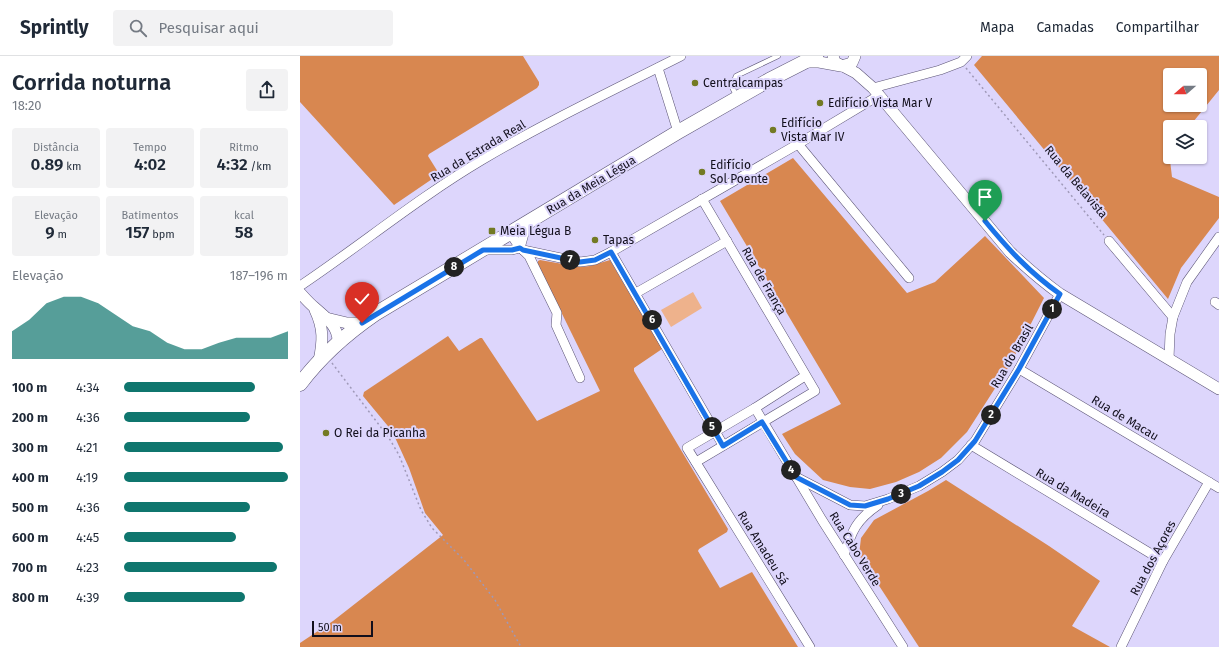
<!DOCTYPE html>
<html lang="pt">
<meta charset="utf-8">
<style>
body{margin:0;font-family:"Fira Sans",sans-serif;background:#f2f2f3;color:#1f2937;height:100vh;display:flex;flex-direction:column;font-size:15px;white-space:nowrap}
*{box-sizing:border-box;margin:0}
p{font-size:13px;color:#747a83}
.icon{flex:none;width:22px;height:22px;fill:none;stroke:currentColor;stroke-width:2;stroke-linecap:round;stroke-linejoin:round}
.map{position:relative;flex:1;overflow:hidden}
.drawer{display:flex;flex-direction:column;background:#fff;width:300px}
.drawer>*{flex:none}
.needle{width:26px;rotate:250deg}
.buttons{position:absolute;left:863px;top:12px;display:grid;gap:8px}
.buttons a{display:grid;place-items:center;width:44px;height:44px;border-radius:4px;background:#fff;box-shadow:0 1px 3px #0004;font-size:20px}
.scale{position:absolute;left:12px;bottom:10px;width:61px;box-sizing:border-box;padding-left:4px;border:2px solid #120f1c;border-top:0;font-size:11px;line-height:14px;white-space:nowrap;color:#120f1c;-webkit-text-stroke:3px #ddd6fc;paint-order:stroke}
.pin{position:absolute;display:grid;place-items:center;width:34px;height:34px;color:#fff;margin:-41px -17px;border-radius:50% 50% 50% 0;rotate:-45deg;box-shadow:0 0 4px #0007}
.pin .icon{rotate:45deg}
.km{position:absolute;width:20px;height:20px;margin:-10px;border-radius:50%;background:#222;color:#fff;font-size:11px;line-height:20px;text-align:center}
.round{display:grid;place-items:center;flex:none;width:42px;height:42px;border-radius:4px;background:#f2f2f3}
.head{display:flex;align-items:center;justify-content:space-between;height:68px;padding:0 12px}
h1{font-size:22px;font-weight:600;line-height:30px}
.stats{display:grid;grid-template-columns:repeat(3,1fr);gap:6px;height:68px;padding:4px 12px}
.stats div{display:grid;align-content:center;border-radius:4px;background:#f2f2f3;text-align:center}
.stats b{font-size:17px;font-weight:600}
.stats small{font-size:11px;font-weight:400}
.stats p{font-size:11px}
.chart{height:112px;padding:8px 12px}
.chart p{display:flex;justify-content:space-between}
.chart svg{width:100%;height:72px;margin-top:4px;fill:#0f766e;opacity:.7}
ul{padding:0 12px;list-style:none;font-size:13px}
li{display:grid;grid-template-columns:64px 48px 1fr;align-items:center;height:30px}
li i{height:10px;border-radius:5px;background:#0f766e}
header{display:flex;align-items:center;gap:24px;box-sizing:border-box;height:56px;padding:0 20px;background:#fff;border-bottom:1px solid #e0e1e3}
header strong{font-size:19px}
nav{display:flex;gap:22px;margin-inline-start:auto;font-size:14px}
.search{width:280px;height:36px;background:#f2f2f3;display:flex;align-items:center;gap:10px;box-sizing:border-box;padding:0 14px;border-radius:4px;color:#747a83;font-size:15px}
main{display:flex;flex:1;min-height:0}
.map>svg:first-child{display:block}
.green{fill:#eeb28c}
.forest{fill:#d88750;fill-rule:evenodd}
.lines{fill:none;stroke-linecap:round;stroke-linejoin:round}
.service-casing{stroke:#5c5576;stroke-width:5.5}
.minor-casing{stroke:#5c5576;stroke-width:10}
.tertiary-casing{stroke:#5c5576;stroke-width:12}
.primary-casing{stroke:#5c5576;stroke-width:15}
.path{stroke:#9f99b8;stroke-width:1.5;stroke-dasharray:2 3;stroke-linecap:butt}
.service{stroke:#fff;stroke-width:4.5}
.minor{stroke:#fff;stroke-width:9}
.tertiary{stroke:#fff;stroke-width:11}
.primary{stroke:#fff;stroke-width:14}
.route-casing{stroke:#fff;stroke-width:8}
.route{stroke:#1a73e8;stroke-width:5}
.poi-dot{fill:#737a24;stroke:#ddd6fc;stroke-width:1.5}
.labels{text-anchor:middle;dominant-baseline:central;stroke-width:4;stroke-linejoin:round;paint-order:stroke}
.poi-label{font-size:12px;fill:#120f1c;stroke:#ddd6fc;text-anchor:start}
.street-label{font-size:12px;fill:#120f1c;stroke:#ddd6fc}
</style>
<header>
<strong>Sprintly</strong>
<div class="search"><svg class="icon" aria-label="search" viewBox="0 0 24 24"><circle cx="10" cy="10" r="6"/><path d="M15 15l6 6"/></svg>Pesquisar aqui</div>
<nav><a>Mapa</a><a>Camadas</a><a>Compartilhar</a></nav>
</header>
<main>
<section class="drawer">
<div class="head"><div><h1>Corrida noturna</h1><p>18:20</p></div><a class="round"><svg class="icon" aria-label="share" viewBox="0 0 24 24"><path d="M12 15V3M7 8l5-5 5 5M5 13v7h14v-7"/></svg></a></div>
<div class="stats">
<div><p>Distância</p><b>0.89<small> km</small></b></div>
<div><p>Tempo</p><b>4:02</b></div>
<div><p>Ritmo</p><b>4:32<small> /km</small></b></div>
</div>
<div class="stats">
<div><p>Elevação</p><b>9<small> m</small></b></div>
<div><p>Batimentos</p><b>157<small> bpm</small></b></div>
<div><p>kcal</p><b>58</b></div>
</div>
<div class="chart"><p><span>Elevação</span>187–196 m</p>
<svg viewBox="0 0 160 44" preserveAspectRatio="none"><path d="M0 44V27L10 20L20 10L30 6L40 6L50 10L60 17L70 24L80 27L90 34L100 38L110 38L120 34L130 31L140 31L150 31L160 27V44z"/></svg>
</div>
<ul>
<li><b>100 m</b>4:34<i style="width:80%"></i></li>
<li><b>200 m</b>4:36<i style="width:77%"></i></li>
<li><b>300 m</b>4:21<i style="width:97%"></i></li>
<li><b>400 m</b>4:19<i style="width:100%"></i></li>
<li><b>500 m</b>4:36<i style="width:77%"></i></li>
<li><b>600 m</b>4:45<i style="width:68%"></i></li>
<li><b>700 m</b>4:23<i style="width:93%"></i></li>
<li><b>800 m</b>4:39<i style="width:74%"></i></li>
</ul>
</section>
<div class="map">
<svg width="919" height="591" viewBox="0 0 919 591">
<rect width="100%" height="100%" fill="#ddd6fc"/>
<path class="green" d="M 393,236 L 402,252 L 371,271 L 361,254 Z"/>
<g class="forest">
<path d="M 0,0 L 223,0 L 239,26 L 239,29 L 237,32 L 129,98 L 128,100 L 138,116 L 138,119 L 94,149 L 0,46 Z"/>
<path d="M 682,0 L 919,0 L 919,34 L 889,71 L 870,71 L 869,96 L 872,121 L 919,141 L 919,162 L 881,212 L 868,243 L 674,9 ZM 870,19 L 900,19 L 900,49 L 870,49 Z"/>
<path d="M 493,102 L 607,237 L 635,226 L 685,180 L 744,242 L 710,309 L 667,376 L 641,402 L 619,416 L 596,426 L 570,433 L 550,431 L 523,424 L 495,398 L 482,378 L 541,348 L 420,145 Z"/>
<path d="M 240,204 L 280,211 L 290,210 L 310,204 L 362,293 L 334,312 L 334,315 L 428,473 L 427,476 L 399,493 L 398,495 L 420,532 L 452,516 L 498,591 L 0,591 L 0,587 L 33,565 L 143,479 L 125,457 L 109,412 L 92,375 L 63,340 L 64,336 L 148,280 L 159,295 L 180,282 L 182,282 L 237,365 L 300,335 L 238,209 L 238,205 Z"/>
<path d="M 646,424 L 749,490 L 800,525 L 772,570 L 810,591 L 619,591 L 559,499 L 561,482 L 574,464 L 628,435 Z"/>
</g>
<g class="lines">
<g class="service-casing">
<path id="service" d="M 437,41 L 432,31 L 436,20 L 478,0"/>
</g>
<g class="minor-casing">
<g id="minor">
<path d="M 358,12 L 378,76"/>
<path d="M 573,32 L 640,14 L 661,6 L 667,0"/>
<path d="M 498,88 L 609,222"/>
<path d="M 210,177 L 220,192 L 223,194 L 280,206 L 295,204 L 311,196 L 498,88 L 578,40"/>
<path d="M 809,185 L 873,261"/>
<path d="M 220,192 L 227,167"/>
<path d="M 183,194 L 212,194 L 220,192"/>
<path d="M 223,194 L 229,200 L 257,257 L 256,269 L 280,322"/>
<path d="M 311,196 L 423,389"/>
<path d="M 0,230 C 61,189 118,142 182,104 C 246,66 314,34 381,0"/>
<path d="M 336,237 L 427,185"/>
<path d="M 915,246 L 919,249"/>
<path d="M 869,303 L 870,278 L 873,261 L 887,226 L 919,181"/>
<path d="M 719,313 L 919,432"/>
<path d="M 505,320 L 455,352 L 387,392 L 510,591"/>
<path d="M 455,352 L 522,464 L 603,591"/>
<path d="M 671,389 L 863,505"/>
<path d="M 396,406 L 515,335 L 402,143"/>
<path d="M 496,421 L 550,449 L 565,450 L 588,443 L 619,430 L 642,416 L 658,404 L 675,385 L 719,313 L 760,238"/>
<path d="M 544,499 C 552,475 556,464 578,449"/>
<path d="M 821,591 L 863,505 L 909,426"/>
</g>
</g>
<g class="tertiary-casing">
<g id="tertiary">
<path d="M 533,0 L 535,6 L 556,17 L 573,32 L 710,196 C 726,211 742,225 760,238 L 919,333"/>
<path d="M 506,6 L 519,6 L 541,10 L 552,7 L 555,0"/>
<path d="M 0,237 C 4,241 9,247 14,251 C 25,261 39,270 38,287"/>
<path d="M 15,254 C 24,273 23,285 19,305"/>
<path d="M 26,262 L 47,267 L 63,267"/>
</g>
</g>
<g class="primary-casing">
<path id="primary" d="M 0,328 C 21,300 46,278 75,258 L 378,76 L 469,24 L 516,0"/>
</g>
<g class="path">
<path d="M 666,12 L 804,179"/>
<path d="M 32,307 L 89,382 L 99,399 L 121,454 L 132,472 L 164,504 L 195,544 L 221,591"/>
</g>
<use href="#service" class="service"/>
<use href="#minor" class="minor"/>
<use href="#tertiary" class="tertiary"/>
<use href="#primary" class="primary"/>
</g>
<g class="lines">
<g class="route-casing">
<path id="route" d="M 62,267 L 183,194 L 212,194 L 220,192 L 223,194 L 280,206 L 295,204 L 311,196 L 423,390 L 462,366 L 496,421 L 550,449 L 565,450 L 588,443 L 619,430 L 642,416 L 658,404 L 675,385 L 719,313 L 760,238 C 730,217 708,193 685,165"/>
</g>
<use href="#route" class="route"/>
</g>
<g class="poi-dot">
<circle cx="395" cy="27" r="4"/>
<circle cx="520" cy="47" r="4"/>
<circle cx="473" cy="74" r="4"/>
<circle cx="402" cy="116" r="4"/>
<rect x="188" y="171" width="8" height="8" rx="2"/>
<circle cx="295" cy="184" r="4"/>
<circle cx="26" cy="377" r="4"/>
</g>
<g class="labels">
<g class="poi-label">
<text x="403" y="27">Centralcampas</text>
<text x="528" y="47">Edifício Vista Mar V</text>
<text x="481" y="67">Edifício<tspan x="481" dy="14">Vista Mar IV</tspan></text>
<text x="410" y="109">Edifício<tspan x="410" dy="14">Sol Poente</tspan></text>
<text x="200" y="175">Meia Légua B</text>
<text x="303" y="184">Tapas</text>
<text x="34" y="377">O Rei da Picanha</text>
</g>
<g class="street-label">
<text transform="translate(178 95) rotate(-31)">Rua da Estrada Real</text>
<text transform="translate(776 126) rotate(50)">Rua da Belavista</text>
<text transform="translate(291 129) rotate(-31)">Rua da Meia Légua</text>
<text transform="translate(464 225) rotate(60)">Rua de França</text>
<text transform="translate(712 300) rotate(-60)">Rua do Brasil</text>
<text transform="translate(825 362) rotate(31)">Rua de Macau</text>
<text transform="translate(773 437) rotate(31)">Rua da Madeira</text>
<text transform="translate(463 492) rotate(58)">Rua Amadeu Sá</text>
<text transform="translate(555 493) rotate(58)">Rua Cabo Verde</text>
<text transform="translate(853 502) rotate(-62)">Rua dos Açores</text>
</g>
</g>
</svg>
<div class="buttons">
<a><svg class="needle" viewBox="-14 -14 28 28"><path d="M0-13l5 13h-10z" fill="#e53935"/><path d="M0 13l5-13h-10z" fill="#747a83"/></svg></a>
<a><svg class="icon" aria-label="layers" viewBox="0 0 24 24"><path d="M12 4l9 5-9 5-9-5zM3 14l9 5 9-5"/></svg></a>
</div>
<div class="scale">50 m</div>
<div class="pin" style="left:685px;top:165px;background:#1e9e55"><svg class="icon" aria-label="arrive" viewBox="0 0 24 24"><path d="M6 21V4h12l-3 4 3 4H6"/></svg></div>
<div class="pin" style="left:62px;top:267px;background:#d93025"><svg class="icon" aria-label="check" viewBox="0 0 24 24"><path d="M5 12l5 5 9-10"/></svg></div>
<b class="km" style="left:752px;top:253px">1</b>
<b class="km" style="left:691px;top:359px">2</b>
<b class="km" style="left:601px;top:438px">3</b>
<b class="km" style="left:491px;top:414px">4</b>
<b class="km" style="left:412px;top:371px">5</b>
<b class="km" style="left:352px;top:264px">6</b>
<b class="km" style="left:270px;top:204px">7</b>
<b class="km" style="left:154px;top:211px">8</b>
</div>
</main>
